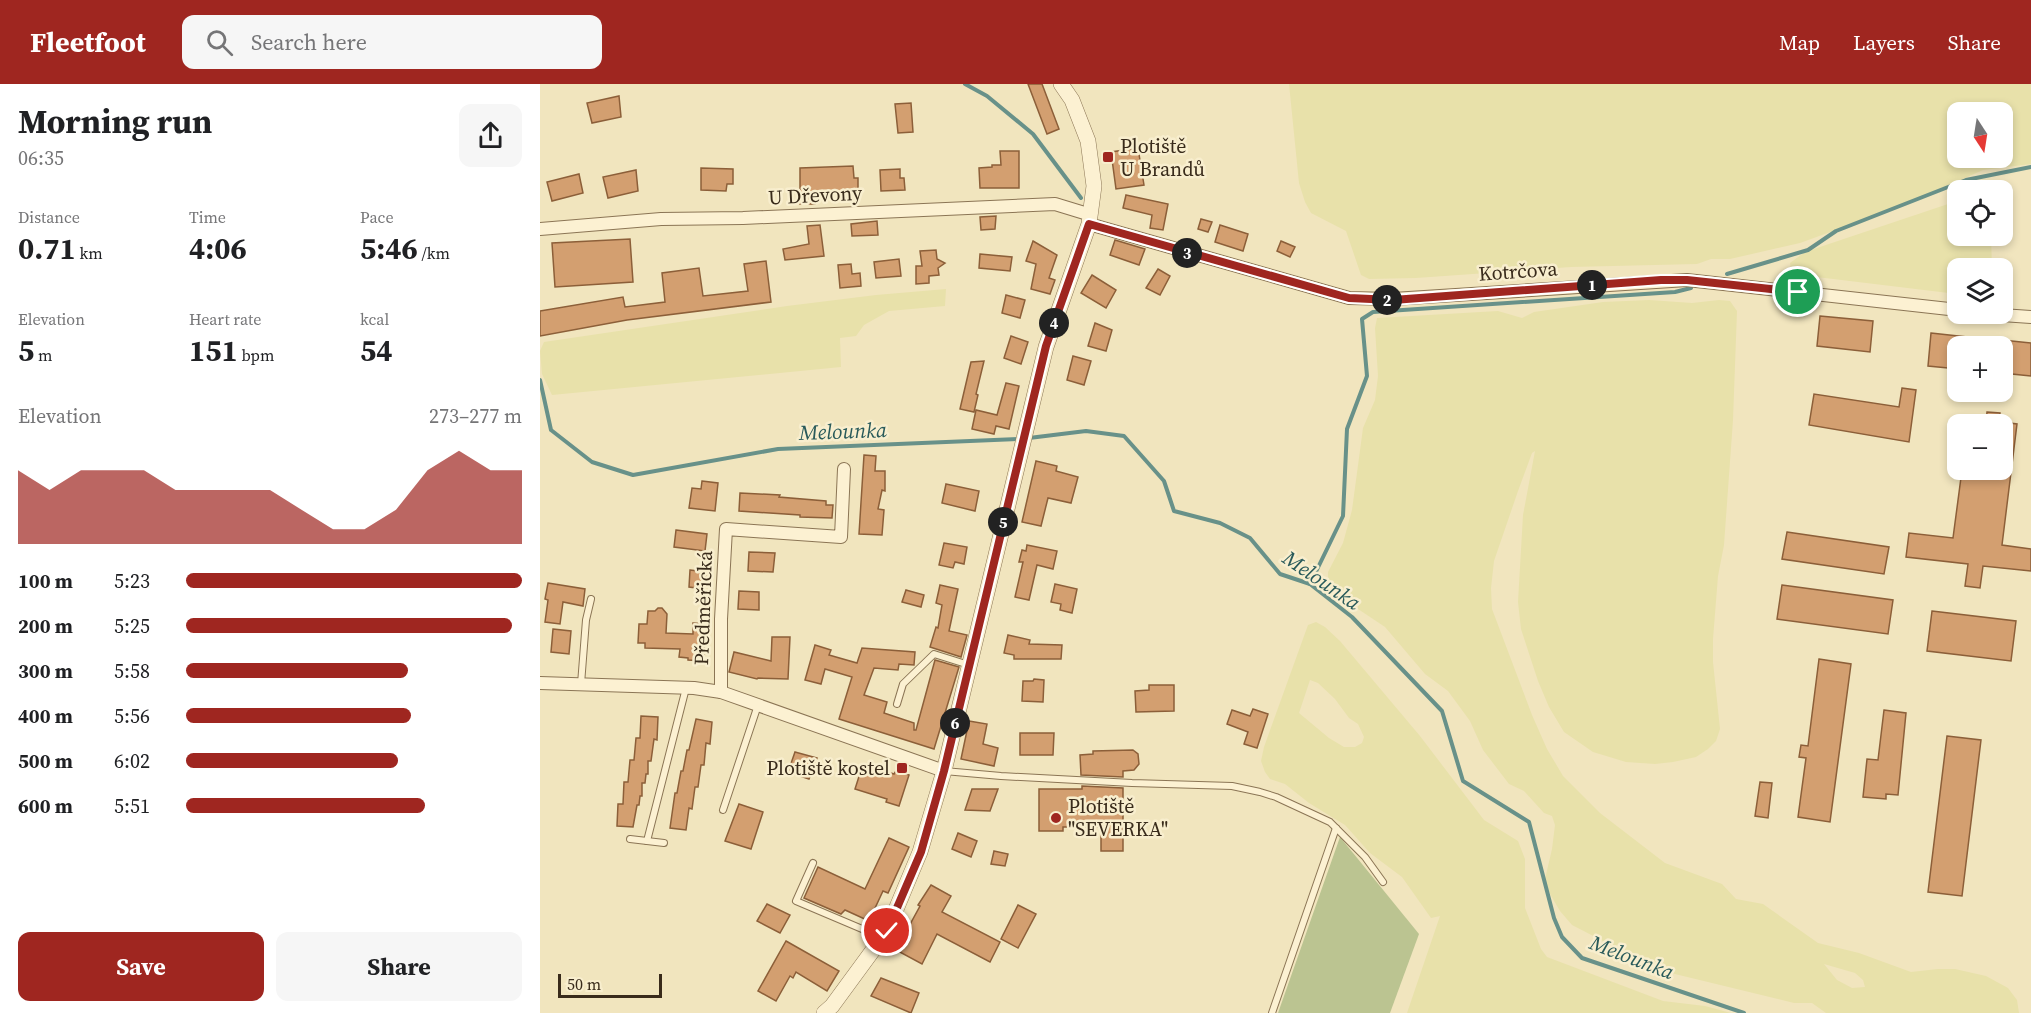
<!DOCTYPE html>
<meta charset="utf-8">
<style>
body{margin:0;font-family:"Source Serif 4",serif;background:#f6f6f6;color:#202124;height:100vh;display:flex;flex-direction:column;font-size:22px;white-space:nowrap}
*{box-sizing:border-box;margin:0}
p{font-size:20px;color:#757577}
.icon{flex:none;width:33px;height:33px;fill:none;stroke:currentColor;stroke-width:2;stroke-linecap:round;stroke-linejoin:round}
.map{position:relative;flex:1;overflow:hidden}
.side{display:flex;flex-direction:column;background:#fff;width:540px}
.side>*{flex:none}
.needle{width:39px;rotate:168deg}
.buttons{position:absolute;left:1407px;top:18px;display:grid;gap:12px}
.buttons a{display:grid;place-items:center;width:66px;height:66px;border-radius:12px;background:#fff;box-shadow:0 3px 9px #0003;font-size:30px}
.scale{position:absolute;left:18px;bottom:15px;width:104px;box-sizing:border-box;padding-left:6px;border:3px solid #392b1b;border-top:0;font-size:16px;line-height:21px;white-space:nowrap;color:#392b1b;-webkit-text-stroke:4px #f8eece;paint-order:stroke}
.pin{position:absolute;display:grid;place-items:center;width:51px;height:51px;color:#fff;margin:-26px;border:3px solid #fff;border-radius:50%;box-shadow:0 2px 6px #0007}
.km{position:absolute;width:30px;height:30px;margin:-15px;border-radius:50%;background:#222;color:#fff;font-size:16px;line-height:30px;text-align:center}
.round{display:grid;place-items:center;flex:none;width:63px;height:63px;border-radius:12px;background:#f6f6f6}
.headline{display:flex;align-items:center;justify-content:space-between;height:102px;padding:0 18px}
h1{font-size:33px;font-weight:700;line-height:45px}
.metrics{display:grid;grid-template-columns:repeat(3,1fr);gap:9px;height:102px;padding:6px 18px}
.metrics div{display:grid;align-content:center}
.metrics b{font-size:30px;font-weight:700}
.metrics small{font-size:16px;font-weight:400}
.metrics p{font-size:16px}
.chart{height:168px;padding:12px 18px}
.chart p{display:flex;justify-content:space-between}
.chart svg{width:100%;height:108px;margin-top:6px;fill:#9f2620;opacity:.7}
.cta{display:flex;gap:12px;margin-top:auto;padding:12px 18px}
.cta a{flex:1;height:69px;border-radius:12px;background:#9f2620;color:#fff;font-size:24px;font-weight:700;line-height:69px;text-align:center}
.cta a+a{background:#f6f6f6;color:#202124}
ul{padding:0 18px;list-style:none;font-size:20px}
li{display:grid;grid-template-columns:96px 72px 1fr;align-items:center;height:45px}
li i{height:15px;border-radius:8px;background:#9f2620}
header{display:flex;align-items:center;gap:36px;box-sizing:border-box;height:84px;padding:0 30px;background:#9f2620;color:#fff}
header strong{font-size:28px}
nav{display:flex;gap:33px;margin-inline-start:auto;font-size:21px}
.search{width:420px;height:54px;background:#f6f6f6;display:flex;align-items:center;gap:15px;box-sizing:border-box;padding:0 21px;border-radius:12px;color:#757577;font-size:22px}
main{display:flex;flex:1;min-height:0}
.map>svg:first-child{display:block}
.farmland{fill:#e8e1aa;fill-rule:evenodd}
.cemetery{fill:#bbc491}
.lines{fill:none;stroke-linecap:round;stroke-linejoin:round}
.stream{stroke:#689189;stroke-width:4}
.building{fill:#d39f70;stroke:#8c5f39;stroke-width:1.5}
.service-casing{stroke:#8b7555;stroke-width:8}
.minor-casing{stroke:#8b7555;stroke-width:14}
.tertiary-casing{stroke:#8b7555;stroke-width:16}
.service{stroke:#fcf1d2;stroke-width:6}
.minor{stroke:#fcf1d2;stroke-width:12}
.tertiary{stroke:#fcf1d2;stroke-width:15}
.route-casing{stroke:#fff;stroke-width:12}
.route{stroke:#9f2620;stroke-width:8}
.poi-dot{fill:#9f2620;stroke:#f8eece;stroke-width:2}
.labels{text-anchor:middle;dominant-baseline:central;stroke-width:5;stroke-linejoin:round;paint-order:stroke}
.poi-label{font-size:20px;fill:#392b1b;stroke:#f8eece;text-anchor:start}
.street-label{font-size:20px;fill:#392b1b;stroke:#f8eece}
.water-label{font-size:21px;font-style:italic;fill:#295a5a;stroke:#f8eece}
</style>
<header>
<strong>Fleetfoot</strong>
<div class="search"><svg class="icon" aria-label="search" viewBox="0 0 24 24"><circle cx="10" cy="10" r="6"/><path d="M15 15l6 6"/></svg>Search here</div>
<nav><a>Map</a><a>Layers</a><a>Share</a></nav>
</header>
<main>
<section class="side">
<div class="headline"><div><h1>Morning run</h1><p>06:35</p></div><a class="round"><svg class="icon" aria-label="share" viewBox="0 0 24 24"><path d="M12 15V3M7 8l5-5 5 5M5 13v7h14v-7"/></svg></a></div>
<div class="metrics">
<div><p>Distance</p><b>0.71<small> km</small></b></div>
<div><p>Time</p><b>4:06</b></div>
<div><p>Pace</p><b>5:46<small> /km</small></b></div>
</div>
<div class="metrics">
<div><p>Elevation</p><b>5<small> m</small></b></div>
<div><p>Heart rate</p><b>151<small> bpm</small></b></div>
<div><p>kcal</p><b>54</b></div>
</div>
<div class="chart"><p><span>Elevation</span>273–277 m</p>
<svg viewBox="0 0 160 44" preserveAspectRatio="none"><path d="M0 44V14L10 22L20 14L30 14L40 14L50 22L60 22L70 22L80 22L90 30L100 38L110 38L120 30L130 14L140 6L150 14L160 14V44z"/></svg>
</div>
<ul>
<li><b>100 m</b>5:23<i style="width:100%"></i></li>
<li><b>200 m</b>5:25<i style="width:97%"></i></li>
<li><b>300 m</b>5:58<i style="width:66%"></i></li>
<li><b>400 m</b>5:56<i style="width:67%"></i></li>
<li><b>500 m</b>6:02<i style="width:63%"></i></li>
<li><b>600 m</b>5:51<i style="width:71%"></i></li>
</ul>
<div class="cta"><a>Save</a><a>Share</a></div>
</section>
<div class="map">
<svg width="1491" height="929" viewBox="0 0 1491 929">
<rect width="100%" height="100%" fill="#f1e5be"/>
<g class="farmland">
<path d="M 749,0 L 1491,0 L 1491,80 L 1443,86 L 1359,123 L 1260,159 L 1190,175 L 1171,175 L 1157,180 L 1031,183 L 876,194 L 829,195 L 821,191 L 806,147 L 771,129 L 765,118 L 759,99 ZM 1418,28 L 1462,28 L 1462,74 L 1418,74 Z"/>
<path d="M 1417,117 L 1418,152 L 1451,152 L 1452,184 L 1418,184 L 1417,210 L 1252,190 L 1250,179 L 1265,168 Z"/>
<path d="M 406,205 L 405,222 L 349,227 L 324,241 L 316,252 L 300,254 L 301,283 L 12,311 L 2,290 L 0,267 L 4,258 L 247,222 L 336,211 Z"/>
<path d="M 1109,216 L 1152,219 L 1179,216 L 1190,217 L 1197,227 L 1193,336 L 1184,461 L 1178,492 L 1173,555 L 1173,578 L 1180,645 L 1176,657 L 1168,665 L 1156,673 L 1133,678 L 1115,680 L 1086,678 L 1053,668 L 1024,648 L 1009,623 L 998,597 L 981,545 L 978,518 L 983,431 L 995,367 L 992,369 L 978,407 L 954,477 L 951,504 L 952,525 L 992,631 L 1007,665 L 1023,692 L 1060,729 L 1125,779 L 1182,800 L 1196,815 L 1223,820 L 1278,859 L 1319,869 L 1371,888 L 1398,885 L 1415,885 L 1446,892 L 1468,904 L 1477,916 L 1479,929 L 1286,929 L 1272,919 L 1254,919 L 1106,883 L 1096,874 L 1032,841 L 1020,827 L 1010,810 L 1005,795 L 1012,765 L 1015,741 L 1012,732 L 1004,729 L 984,707 L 969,700 L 943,666 L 930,637 L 908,607 L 885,590 L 845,543 L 812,521 L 798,518 L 790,507 L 788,495 L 788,488 L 803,459 L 812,426 L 823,344 L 835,316 L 838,292 L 835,244 L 837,234 L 958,227 L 982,234 L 994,228 L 1063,218 ZM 1284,880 L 1315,889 L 1323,896 L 1325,903 L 1312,904 L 1297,896 Z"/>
<path d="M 776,538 L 785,543 L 800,557 L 880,652 L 944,736 L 978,757 L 985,775 L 985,824 L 1001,865 L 1007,873 L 1123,917 L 1165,922 L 1191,929 L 867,929 L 900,832 L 891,834 L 862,793 L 830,769 L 805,741 L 769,719 L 745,700 L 730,695 L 725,688 L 721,677 L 724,663 L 768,541 ZM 770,596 L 778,599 L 795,615 L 809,634 L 818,640 L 824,653 L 822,659 L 815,663 L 804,663 L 789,654 L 759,629 Z"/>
</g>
<path class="cemetery" d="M 800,753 L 879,850 L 850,929 L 738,929 Z"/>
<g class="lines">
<g class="stream">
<path d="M 425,0 L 447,12 L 493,50 L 541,114"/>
<path d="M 1187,190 L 1268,166 L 1296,147 L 1426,96 L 1491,83"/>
<path d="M 0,296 L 11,346 L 52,378 L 93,391 L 238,365 L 479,355"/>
<path d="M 489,354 L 546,347 L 584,352 L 624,397 L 634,427 L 680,439 L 710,454 L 740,490 L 770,500 L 812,533 L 902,627 L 923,697 L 989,738 L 1014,834 L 1022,853 L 1042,874 L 1204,929"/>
<path d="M 770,500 L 803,432 L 807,345 L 827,292 L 822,235 L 833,228 L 1135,208 L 1151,204"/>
</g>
</g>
<g class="building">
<path d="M 488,0 L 502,0 L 519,45 L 507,50 Z"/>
<path d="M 79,12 L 81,33 L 52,39 L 47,19 Z"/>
<path d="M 371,19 L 373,48 L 358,49 L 355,20 Z"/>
<path d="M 598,64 L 604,101 L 576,105 L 571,68 Z"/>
<path d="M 460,67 L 479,67 L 479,104 L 440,104 L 439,84 L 452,83 L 452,81 L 461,81 Z"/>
<path d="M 313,82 L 314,94 L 318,94 L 318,108 L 275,110 L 275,120 L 260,120 L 260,84 Z"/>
<path d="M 161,84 L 193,85 L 193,100 L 187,100 L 186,107 L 161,106 Z"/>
<path d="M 360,85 L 360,94 L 364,94 L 365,106 L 341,107 L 340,86 Z"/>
<path d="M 96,86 L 98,107 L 68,114 L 63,93 Z"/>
<path d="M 39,90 L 43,109 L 12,117 L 7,98 Z"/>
<path d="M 586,111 L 628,120 L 623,146 L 610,144 L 612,131 L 583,124 Z"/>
<path d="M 456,132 L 455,145 L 441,146 L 440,133 Z"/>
<path d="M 661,135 L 672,138 L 668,148 L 658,145 Z"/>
<path d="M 337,137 L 338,151 L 312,152 L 311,140 Z"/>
<path d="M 280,141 L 284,172 L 245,176 L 243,165 L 269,160 L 267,142 Z"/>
<path d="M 680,141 L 708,150 L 703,167 L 675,158 Z"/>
<path d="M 90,155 L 93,198 L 15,203 L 12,159 Z"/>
<path d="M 575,156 L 605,165 L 599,181 L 570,171 Z"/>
<path d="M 493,157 L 517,171 L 509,194 L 515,196 L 510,210 L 491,205 L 496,180 L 486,177 Z"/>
<path d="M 741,157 L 755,163 L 750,173 L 737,167 Z"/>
<path d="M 396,166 L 397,175 L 405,179 L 398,184 L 399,191 L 389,192 L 389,199 L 376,200 L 376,182 L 382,182 L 380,167 Z"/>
<path d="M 440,170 L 472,173 L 470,187 L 439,184 Z"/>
<path d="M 359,175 L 361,192 L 336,194 L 334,178 Z"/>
<path d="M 226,177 L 231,218 L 87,236 L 0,252 L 0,227 L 83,213 L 85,223 L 125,218 L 122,189 L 159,184 L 163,212 L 208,207 L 204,180 Z"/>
<path d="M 311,180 L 312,190 L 320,189 L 321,202 L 300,204 L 298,181 Z"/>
<path d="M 618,185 L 630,192 L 620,211 L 606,204 Z"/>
<path d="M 552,191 L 576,206 L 566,224 L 541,209 Z"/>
<path d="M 466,211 L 485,216 L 480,234 L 462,229 Z"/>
<path d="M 1280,232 L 1333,237 L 1330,268 L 1277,262 Z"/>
<path d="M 555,239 L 572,246 L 566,267 L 548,262 Z"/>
<path d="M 1391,249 L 1445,255 L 1444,262 L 1418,262 L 1418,285 L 1388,282 Z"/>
<path d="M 471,252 L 488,258 L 481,280 L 464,274 Z"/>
<path d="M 1462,256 L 1491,259 L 1491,292 L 1462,289 Z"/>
<path d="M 533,272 L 551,277 L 544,301 L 527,296 Z"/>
<path d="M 444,277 L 436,310 L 438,311 L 434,328 L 420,325 L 431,278 Z"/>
<path d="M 466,299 L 479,302 L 469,345 L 456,342 L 454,350 L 432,345 L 436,326 L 457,331 Z"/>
<path d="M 1362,304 L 1376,306 L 1369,358 L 1269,341 L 1274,310 L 1359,323 Z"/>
<path d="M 1447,328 L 1460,329 L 1459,340 L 1446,340 Z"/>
<path d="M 1462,338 L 1477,340 L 1462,461 L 1491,465 L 1491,487 L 1443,482 L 1440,504 L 1425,502 L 1428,480 L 1366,473 L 1369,449 L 1413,454 L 1422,386 L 1462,386 Z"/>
<path d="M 324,371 L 336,372 L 335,387 L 345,387 L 345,407 L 342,406 L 338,425 L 344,426 L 342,451 L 319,450 Z"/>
<path d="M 496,377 L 517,382 L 516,387 L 538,393 L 531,419 L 508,414 L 501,442 L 482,438 Z"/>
<path d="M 162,397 L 178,399 L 175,427 L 149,424 L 152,404 L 161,405 Z"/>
<path d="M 406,400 L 439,407 L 435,427 L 402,419 Z"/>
<path d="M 200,409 L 240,411 L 239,413 L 286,417 L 286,421 L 293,421 L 292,434 L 260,433 L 260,431 L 199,427 Z"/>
<path d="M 136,446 L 167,450 L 165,467 L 134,463 Z"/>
<path d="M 1247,448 L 1349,463 L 1344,490 L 1242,475 Z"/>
<path d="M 404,459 L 427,463 L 424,480 L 415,478 L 413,484 L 399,481 Z"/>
<path d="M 487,461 L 517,467 L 513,485 L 497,481 L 489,516 L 475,513 L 483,478 L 479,478 L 482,466 L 486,467 Z"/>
<path d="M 209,468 L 235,469 L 233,488 L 208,487 Z"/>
<path d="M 150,486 L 166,488 L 164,505 L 149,503 Z"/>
<path d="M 8,499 L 45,505 L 43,522 L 23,518 L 20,540 L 5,538 L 8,516 L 5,515 Z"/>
<path d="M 515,500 L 537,505 L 532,529 L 520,526 L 521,520 L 511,518 Z"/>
<path d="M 400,501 L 418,505 L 409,547 L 427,551 L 421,573 L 390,563 L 396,543 L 398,544 L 402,521 L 396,519 Z"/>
<path d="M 1242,501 L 1353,516 L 1348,550 L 1237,535 Z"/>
<path d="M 366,506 L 384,511 L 381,523 L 362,518 Z"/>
<path d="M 199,507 L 219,508 L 219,526 L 198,525 Z"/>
<path d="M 118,524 L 122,524 L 127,530 L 126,549 L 153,550 L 153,539 L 166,540 L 163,577 L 148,576 L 148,574 L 139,573 L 140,565 L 105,564 L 105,559 L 98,559 L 99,540 L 107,540 L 108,527 L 115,527 Z"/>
<path d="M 1392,527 L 1476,537 L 1471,577 L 1387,567 Z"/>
<path d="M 13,545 L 31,547 L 29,570 L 11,568 Z"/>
<path d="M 468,551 L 490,556 L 489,560 L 522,561 L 521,575 L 474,575 L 474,571 L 464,569 Z"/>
<path d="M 232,553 L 250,553 L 248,595 L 218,594 L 217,595 L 189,588 L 194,568 L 231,577 Z"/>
<path d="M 275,561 L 291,566 L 289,571 L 317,579 L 322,564 L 375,568 L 374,581 L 359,580 L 358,586 L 334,584 L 324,611 L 347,618 L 344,629 L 374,639 L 374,646 L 376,646 L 395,576 L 419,583 L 394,665 L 299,635 L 312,593 L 285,585 L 281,600 L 265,596 Z"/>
<path d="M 1279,575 L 1311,580 L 1290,738 L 1258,733 L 1266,674 L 1259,673 L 1261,661 L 1268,662 Z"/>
<path d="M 494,595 L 504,596 L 503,618 L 482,617 L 483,597 L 493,597 Z"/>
<path d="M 609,601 L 634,601 L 634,627 L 596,628 L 595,607 L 609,606 Z"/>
<path d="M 713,625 L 728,630 L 717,664 L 704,660 L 708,648 L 687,640 L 692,626 L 710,632 Z"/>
<path d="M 1344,626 L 1366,629 L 1358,711 L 1346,710 L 1346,715 L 1323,713 L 1327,675 L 1338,676 Z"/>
<path d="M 101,632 L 118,633 L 117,656 L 114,655 L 111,677 L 108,677 L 108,690 L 106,690 L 105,699 L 102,699 L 102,712 L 100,712 L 99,721 L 97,721 L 93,743 L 77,742 L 78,720 L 83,720 L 84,698 L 88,698 L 90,676 L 94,676 L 96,654 L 100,654 Z"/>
<path d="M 156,635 L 172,638 L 170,660 L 166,659 L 164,681 L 161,681 L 158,703 L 155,703 L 152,725 L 149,724 L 146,746 L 130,744 L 135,709 L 137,709 L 141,687 L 143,687 L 147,666 L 149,666 Z"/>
<path d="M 429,637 L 447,640 L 443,660 L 458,664 L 454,682 L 421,675 Z"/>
<path d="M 480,649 L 514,649 L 513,671 L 480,671 Z"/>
<path d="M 1407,652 L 1441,656 L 1422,812 L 1388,808 Z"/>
<path d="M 593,666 L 598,670 L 599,680 L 594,686 L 583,687 L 583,693 L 541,691 L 540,671 L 553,670 L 553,667 Z"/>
<path d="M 255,668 L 277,674 L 269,695 L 248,688 Z"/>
<path d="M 323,680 L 354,690 L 356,687 L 369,691 L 359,722 L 346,718 L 347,715 L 315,705 Z"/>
<path d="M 1220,698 L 1232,699 L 1228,734 L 1215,732 Z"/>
<path d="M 542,702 L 583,704 L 583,767 L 561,767 L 561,743 L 523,743 L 523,747 L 499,747 L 499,705 L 542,705 Z"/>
<path d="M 432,705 L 458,705 L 450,727 L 425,726 Z"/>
<path d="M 199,720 L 223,728 L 211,765 L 185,757 Z"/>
<path d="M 418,749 L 437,757 L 431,773 L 412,765 Z"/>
<path d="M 349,754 L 369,763 L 348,809 L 343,807 L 329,837 L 305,826 L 301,830 L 264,814 L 278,783 L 325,805 Z"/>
<path d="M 454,767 L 468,770 L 465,782 L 451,780 Z"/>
<path d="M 391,801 L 411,812 L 402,828 L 460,858 L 450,878 L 397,850 L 382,880 L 356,866 L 380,822 L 378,821 Z"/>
<path d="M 227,820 L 250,831 L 240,849 L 217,837 Z"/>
<path d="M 478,821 L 496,830 L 478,864 L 461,855 Z"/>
<path d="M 246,857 L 299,887 L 287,907 L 256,888 L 253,894 L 250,892 L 236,917 L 218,907 Z"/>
<path d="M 341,894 L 379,909 L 371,929 L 331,912 Z"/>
</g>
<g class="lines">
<g class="service-casing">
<g id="service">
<path d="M 41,600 L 46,536 L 51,515"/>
<path d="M 357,620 L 363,600 L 394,570 L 429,581"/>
<path d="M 404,687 L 461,692 L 592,699 L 692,702 L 720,708 L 736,713 L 790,738 L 825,773 L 843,798"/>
<path d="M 183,726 L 218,621"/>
<path d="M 90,755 L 124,759"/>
<path d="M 107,757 L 146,604"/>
<path d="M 273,779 L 256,817 L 341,853"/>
<path d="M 732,929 L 796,744"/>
</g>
</g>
<g class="minor-casing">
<g id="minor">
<path d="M 549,140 L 809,214 L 853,215 L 1147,196 L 1418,226"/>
<path d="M 0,145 L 121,135 L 203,134 L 515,120 L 551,131"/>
<path d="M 1447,230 L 1491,233"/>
<path d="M 0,599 L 154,604 L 181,608 L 404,687"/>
<path d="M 181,608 L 181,535 L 186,445 L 301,453 L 304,385"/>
</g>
</g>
<g class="tertiary-casing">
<path id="tertiary" d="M 284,929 L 292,922 L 347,847 L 380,768 L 404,687 L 506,263 L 549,140 L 554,102 L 548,57 L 532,16 L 521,0"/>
</g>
<use href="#service" class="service"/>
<use href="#minor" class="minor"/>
<use href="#tertiary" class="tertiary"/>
</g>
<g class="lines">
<g class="route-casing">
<path id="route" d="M 347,847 L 381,768 L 404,687 L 506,262 L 549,140 L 809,214 L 853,216 L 1121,196 L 1147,196 L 1258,208"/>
</g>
<use href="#route" class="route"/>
</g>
<g class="poi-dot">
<rect x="562" y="67" width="12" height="12" rx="3"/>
<rect x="356" y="678" width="12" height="12" rx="3"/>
<circle cx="516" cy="734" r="6"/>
</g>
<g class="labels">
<g class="poi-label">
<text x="580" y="62">Plotiště<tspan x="580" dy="23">U Brandů</tspan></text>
<text x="350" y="684" text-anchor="end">Plotiště kostel</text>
<text x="528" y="722">Plotiště<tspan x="528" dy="23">"SEVERKA"</tspan></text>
</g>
<g class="street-label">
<text transform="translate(275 111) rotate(-3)">U Dřevony</text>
<text transform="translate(978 187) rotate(-4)">Kotrčova</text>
<text transform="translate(163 524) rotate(-88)">Předměřická</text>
</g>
<g class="water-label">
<text transform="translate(303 347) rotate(-2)">Melounka</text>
<text transform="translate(782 496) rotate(34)">Melounka</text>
<text transform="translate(1092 873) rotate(21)">Melounka</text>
</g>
</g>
</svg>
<div class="buttons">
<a><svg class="needle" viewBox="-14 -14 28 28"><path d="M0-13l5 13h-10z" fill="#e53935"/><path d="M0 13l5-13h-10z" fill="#757577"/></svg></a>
<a><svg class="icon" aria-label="locate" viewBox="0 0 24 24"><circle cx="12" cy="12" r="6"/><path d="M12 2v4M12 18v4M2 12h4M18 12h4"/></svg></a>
<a><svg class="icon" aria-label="layers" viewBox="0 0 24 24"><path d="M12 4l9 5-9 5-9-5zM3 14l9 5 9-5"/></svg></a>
<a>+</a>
<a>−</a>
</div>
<div class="scale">50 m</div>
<div class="pin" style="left:1258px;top:208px;background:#1e9e55"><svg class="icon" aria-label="arrive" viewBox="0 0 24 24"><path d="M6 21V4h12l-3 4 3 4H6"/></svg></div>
<div class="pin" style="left:347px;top:847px;background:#d93025"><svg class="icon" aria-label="check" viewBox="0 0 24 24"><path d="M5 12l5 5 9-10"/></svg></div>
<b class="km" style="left:1052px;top:201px">1</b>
<b class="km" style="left:847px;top:216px">2</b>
<b class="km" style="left:647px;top:169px">3</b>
<b class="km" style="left:514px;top:239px">4</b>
<b class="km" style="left:463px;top:438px">5</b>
<b class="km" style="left:415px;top:639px">6</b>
</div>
</main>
